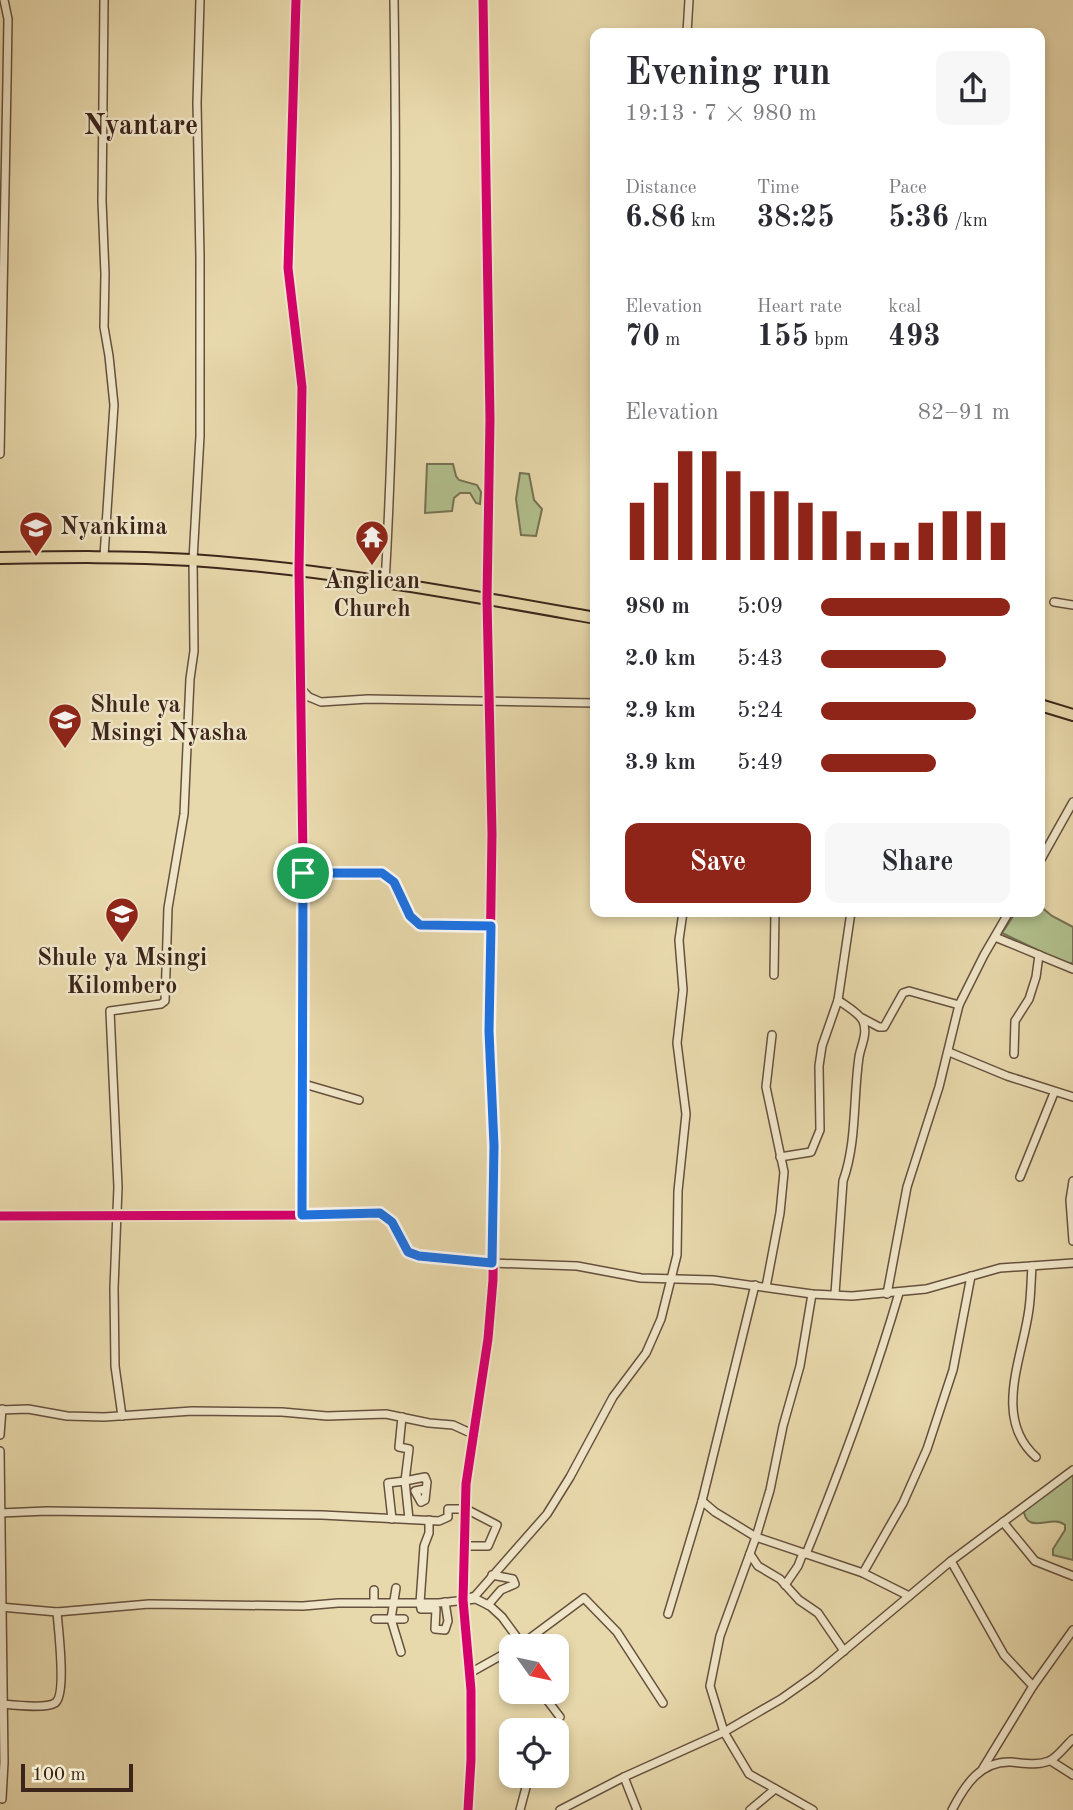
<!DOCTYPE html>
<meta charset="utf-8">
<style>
body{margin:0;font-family:"Old Standard TT",serif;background:#f7f7f7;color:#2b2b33;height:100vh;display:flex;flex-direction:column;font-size:26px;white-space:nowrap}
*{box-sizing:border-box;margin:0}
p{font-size:23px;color:#7c7c81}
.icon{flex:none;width:38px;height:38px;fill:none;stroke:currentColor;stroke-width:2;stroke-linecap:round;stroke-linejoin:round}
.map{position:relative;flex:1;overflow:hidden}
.side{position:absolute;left:590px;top:28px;width:455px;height:889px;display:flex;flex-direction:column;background:#fff;border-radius:14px;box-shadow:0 4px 10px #0003}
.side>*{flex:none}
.needle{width:46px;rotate:123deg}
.controls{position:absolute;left:499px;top:1634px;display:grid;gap:14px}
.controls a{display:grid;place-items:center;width:70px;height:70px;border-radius:14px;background:#fff;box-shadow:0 4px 10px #0003;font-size:35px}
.scale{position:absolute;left:21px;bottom:18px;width:112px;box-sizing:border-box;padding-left:7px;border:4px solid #3b241a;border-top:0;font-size:19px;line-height:24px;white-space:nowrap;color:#3b241a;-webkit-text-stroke:5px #f0e6c9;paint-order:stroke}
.pin{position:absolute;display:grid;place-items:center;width:60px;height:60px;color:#fff;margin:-30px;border:4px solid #fff;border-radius:50%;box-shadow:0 2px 7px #0007}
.round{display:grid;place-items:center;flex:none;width:74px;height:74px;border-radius:14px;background:#f7f7f7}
.summary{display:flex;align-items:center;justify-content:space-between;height:119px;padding:0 35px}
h1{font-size:38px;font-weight:700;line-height:52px}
.figures{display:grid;grid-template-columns:repeat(3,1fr);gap:10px;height:119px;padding:7px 35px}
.figures div{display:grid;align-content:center}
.figures b{font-size:30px;font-weight:700}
.figures small{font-size:19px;font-weight:400}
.figures p{font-size:19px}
.chart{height:196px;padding:14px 35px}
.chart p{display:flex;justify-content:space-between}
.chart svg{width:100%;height:126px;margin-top:7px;stroke:#8f2418;stroke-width:6}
.action{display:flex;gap:14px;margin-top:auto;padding:14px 35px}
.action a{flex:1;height:80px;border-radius:14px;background:#8f2418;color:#fff;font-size:28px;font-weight:700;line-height:80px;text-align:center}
.action a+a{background:#f7f7f7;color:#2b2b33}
ul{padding:0 35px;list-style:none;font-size:23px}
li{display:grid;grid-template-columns:112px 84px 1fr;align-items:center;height:52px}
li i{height:18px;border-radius:9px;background:#8f2418}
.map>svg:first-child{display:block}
.green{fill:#b1c08d;stroke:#767254;stroke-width:2}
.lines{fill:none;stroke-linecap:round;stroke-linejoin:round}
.minor-casing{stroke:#66513e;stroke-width:10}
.tertiary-casing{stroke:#66513e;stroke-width:12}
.trunk-casing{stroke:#3b241a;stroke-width:14}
.minor{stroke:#f0e6c9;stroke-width:7}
.tertiary{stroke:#f0e6c9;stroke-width:9}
.trunk{stroke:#e8d9ac;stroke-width:10}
.cycleway-casing{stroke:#f0e6c9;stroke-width:13}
.cycleway{stroke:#d6006c;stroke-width:9}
.route-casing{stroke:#fff;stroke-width:14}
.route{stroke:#1a73e8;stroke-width:9}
.labels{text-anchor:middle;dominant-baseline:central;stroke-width:5;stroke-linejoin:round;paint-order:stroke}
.poi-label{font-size:24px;font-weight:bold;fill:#3b241a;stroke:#f0e6c9;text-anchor:start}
.quarter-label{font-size:28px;font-weight:bold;fill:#3b241a;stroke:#f0e6c9}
</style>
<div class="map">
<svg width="1073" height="1810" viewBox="0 0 1073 1810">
<rect width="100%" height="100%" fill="#e8d9ac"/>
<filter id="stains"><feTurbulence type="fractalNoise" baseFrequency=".00286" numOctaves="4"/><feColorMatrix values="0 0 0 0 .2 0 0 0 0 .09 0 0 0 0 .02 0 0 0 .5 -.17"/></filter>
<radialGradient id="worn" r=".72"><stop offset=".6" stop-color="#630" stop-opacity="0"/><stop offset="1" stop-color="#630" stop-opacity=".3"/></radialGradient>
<g class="green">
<path d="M 427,464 L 453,464 L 456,476 L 459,480 L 477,485 L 481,492 L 480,504 L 476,503 L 470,493 L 460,493 L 454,498 L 452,511 L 425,513 Z"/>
<path d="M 520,473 L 529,474 L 534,500 L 542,509 L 536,536 L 521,535 L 516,499 Z"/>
<path d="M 1040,906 L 1052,916 L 1073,927 L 1073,962 L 1069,965 L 1002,933 L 1016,912 L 1040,912 Z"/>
<path d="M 1073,1470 L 1073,1560 L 1053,1555 L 1053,1549 L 1065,1530 L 1065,1525 C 1051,1513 1026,1538 1023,1507 Z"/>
</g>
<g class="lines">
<g class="minor-casing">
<g id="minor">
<path d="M 296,0 L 288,268 L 302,387 L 299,570"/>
<path d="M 687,33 L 689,0"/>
<path d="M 0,454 L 7,81 L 8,19 L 4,0"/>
<path d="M 104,556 L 114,405 L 109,356 L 104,327 L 105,274 L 102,201 L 104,0"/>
<path d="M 385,584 C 396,389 397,194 394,0"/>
<path d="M 1054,602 L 1073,605"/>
<path d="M 300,688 L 309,697 L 321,702 L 368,699 L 595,703"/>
<path d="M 1040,861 L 1073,802"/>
<path d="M 303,873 L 382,873 L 394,882 L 410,916 L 420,925 L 491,926"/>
<path d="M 995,937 L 1073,969"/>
<path d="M 774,975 L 775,912"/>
<path d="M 862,1018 L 879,1027 L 884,1027 L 903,993 L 909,991 L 959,1005"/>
<path d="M 949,1052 L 1007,1076 L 1073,1097"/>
<path d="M 1014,1054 L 1015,1021 L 1029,999 L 1036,977 L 1039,955"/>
<path d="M 304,1084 L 359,1100"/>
<path d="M 780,1157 L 811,1152 L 820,1130 L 819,1066 L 822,1046 L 838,1000 L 851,912"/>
<path d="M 1020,1177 L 1054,1093"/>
<path d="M 1073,1181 L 1070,1200 L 1073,1241"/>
<path d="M 302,1215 L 380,1213 L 392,1222 L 408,1252 L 419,1256 L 492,1263 L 577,1266 L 641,1278 L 713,1280 L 812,1294 L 852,1296 L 926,1289 L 1000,1268 L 1073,1263"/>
<path d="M 1032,1266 C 1031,1280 1031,1295 1029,1309 C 1023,1357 992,1418 1036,1457"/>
<path d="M 766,1287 L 780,1213 L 784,1172 L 766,1087 L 772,1035"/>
<path d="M 812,1294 L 800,1366 L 783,1426 L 770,1490 L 756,1537 L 720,1636 L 710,1686 L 724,1732 L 749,1774 L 813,1810"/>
<path d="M 835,1294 L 843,1181 C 857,1142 853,1098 859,1057 C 861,1045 868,1034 863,1021 C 859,1013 846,1006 838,1000"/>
<path d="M 887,1294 L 907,1187 L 939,1087 L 959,1005 L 984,955 L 1009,912"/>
<path d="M 0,1410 L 28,1409 L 67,1416 L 104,1417 L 192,1411 L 282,1412 L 327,1416 L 386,1414 L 429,1423 L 453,1425 L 475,1435"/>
<path d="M 122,1416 L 115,1366 L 114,1288 L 118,1187 L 110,1011 L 161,1004 L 165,1001 L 168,908 L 184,814 L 190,679 L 194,651 L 193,560 L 200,436 L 200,257 L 197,103 L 200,0"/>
<path d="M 0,1435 L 2,1409"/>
<path d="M 0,1451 L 4,1762 L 2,1799"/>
<path d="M 702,1501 L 715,1512 L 756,1537 L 863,1573 L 909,1596"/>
<path d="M 0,1513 L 47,1511 L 322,1515 L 439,1521 L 448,1517 L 448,1509 L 466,1509 L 497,1525 L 488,1546 L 465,1546"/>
<path d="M 392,1519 L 388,1483 L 405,1481 L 409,1449 L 399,1447 L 402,1417"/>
<path d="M 409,1519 L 405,1481 L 425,1477 L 427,1482 L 425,1500 L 421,1502 L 415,1491 L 425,1489"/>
<path d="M 429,1520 L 429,1533 L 424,1546 L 420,1603 L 421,1609 L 436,1609 L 435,1629 L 445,1630 L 448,1621 L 445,1602"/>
<path d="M 1003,1522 L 1035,1561 L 1073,1576"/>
<path d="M 750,1554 L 758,1566 L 780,1579 L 799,1600 L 818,1613 L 844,1651"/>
<path d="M 806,1554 C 841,1468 873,1382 899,1293"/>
<path d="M 951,1561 L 1004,1655 L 1033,1686"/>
<path d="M 863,1573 L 903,1503 L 927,1449 L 953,1370 L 971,1276"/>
<path d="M 785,1585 L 798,1566 L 803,1553"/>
<path d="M 396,1588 L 391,1619 L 404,1619"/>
<path d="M 374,1590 L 374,1603"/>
<path d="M 463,1600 L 475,1596 L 547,1514 L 570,1477 L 613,1397 L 646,1353 L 661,1319 L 677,1255 L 678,1191 L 686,1114 L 677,1043 L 683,990 L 679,940 L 683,912"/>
<path d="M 488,1605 L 501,1590 L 515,1584 L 513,1579 L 492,1575"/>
<path d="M 0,1607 L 57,1612 L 149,1604 L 303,1606 L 338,1603 L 439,1603 L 476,1599 L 490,1606 L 502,1617 L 524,1647"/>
<path d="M 668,1614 L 702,1501 L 755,1285"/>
<path d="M 375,1619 L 391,1619 L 401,1652"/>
<path d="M 518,1647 L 584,1598 L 617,1632 L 663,1703"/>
<path d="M 470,1673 L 511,1650"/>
<path d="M 541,1692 L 560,1717"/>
<path d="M 1,1704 C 12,1705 46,1709 55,1703 C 67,1695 58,1627 57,1612"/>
<path d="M 1051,1761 L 1073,1775"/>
<path d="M 983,1768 L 1033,1686 L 1073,1630"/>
<path d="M 624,1777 L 637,1810"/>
<path d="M 468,1810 L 471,1760 L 471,1690 L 463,1600 L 466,1484 L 488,1339 L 493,1280 L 494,1179 L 489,1031 L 492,834 L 487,599 L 490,419 L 483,0"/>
<path d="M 520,1810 L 529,1776"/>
<path d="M 560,1810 L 624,1777 L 724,1732 L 781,1699 L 815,1675 L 951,1561 L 1073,1470"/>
<path d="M 750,1810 L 775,1789"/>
<path d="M 952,1810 C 965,1785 980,1761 1011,1762 C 1023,1763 1037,1766 1049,1761 C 1057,1758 1066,1745 1073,1739"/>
</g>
</g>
<g class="tertiary-casing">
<path id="tertiary" d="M 0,1216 L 302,1215 L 304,933 L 299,570"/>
</g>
<g class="trunk-casing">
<g id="trunk">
<path d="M 0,558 C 64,557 127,556 191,560 C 326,569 461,594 595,618"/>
<path d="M 1040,705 L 1073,715"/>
</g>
</g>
<use href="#minor" class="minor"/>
<use href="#tertiary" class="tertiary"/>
<use href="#trunk" class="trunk"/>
<g class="cycleway-casing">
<g id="cycleway">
<path d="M 0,1216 L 302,1215 L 304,933 L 299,570 L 302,387 L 288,268 L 296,0"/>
<path d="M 468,1810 L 471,1760 L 471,1690 L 463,1600 L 466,1484 L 488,1339 L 493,1280 L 494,1179 L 489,1031 L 492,834 L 487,599 L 490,419 L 483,0"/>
</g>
</g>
<use href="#cycleway" class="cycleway"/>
</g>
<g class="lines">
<g class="route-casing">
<path id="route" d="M 303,873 L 382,873 L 394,882 L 410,916 L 420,925 L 491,926 L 489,1031 L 494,1146 L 492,1263 L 419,1256 L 408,1252 L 392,1222 L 380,1213 L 302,1215 Z"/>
</g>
<use href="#route" class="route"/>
</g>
<defs>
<g id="school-pin" transform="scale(1.75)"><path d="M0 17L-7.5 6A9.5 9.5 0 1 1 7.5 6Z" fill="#8f2418" stroke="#f0e6c9"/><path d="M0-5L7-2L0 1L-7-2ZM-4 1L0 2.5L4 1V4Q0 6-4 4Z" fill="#fff"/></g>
<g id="temple-pin" transform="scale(1.75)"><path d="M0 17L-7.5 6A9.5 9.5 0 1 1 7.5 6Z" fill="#8f2418" stroke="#f0e6c9"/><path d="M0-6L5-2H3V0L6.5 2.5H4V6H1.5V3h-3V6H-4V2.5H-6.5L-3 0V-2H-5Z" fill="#fff"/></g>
</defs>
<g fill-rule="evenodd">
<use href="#school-pin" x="36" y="528"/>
<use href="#temple-pin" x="372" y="537"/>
<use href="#school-pin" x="65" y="720"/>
<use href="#school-pin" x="122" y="914"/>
</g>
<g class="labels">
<g class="poi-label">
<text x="60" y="528">Nyankima</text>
<text x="372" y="582" text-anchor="middle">Anglican<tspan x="372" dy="28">Church</tspan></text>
<text x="90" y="706">Shule ya<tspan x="90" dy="28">Msingi Nyasha</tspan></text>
<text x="122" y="959" text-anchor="middle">Shule ya Msingi<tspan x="122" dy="28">Kilombero</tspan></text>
</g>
<g class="quarter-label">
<text x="141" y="127">Nyantare</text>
</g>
</g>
<rect width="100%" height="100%" filter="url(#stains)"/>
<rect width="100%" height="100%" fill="url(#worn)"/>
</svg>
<div class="controls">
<a><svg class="needle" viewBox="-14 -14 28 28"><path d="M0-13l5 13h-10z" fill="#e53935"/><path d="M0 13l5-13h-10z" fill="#7c7c81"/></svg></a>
<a><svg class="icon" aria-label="locate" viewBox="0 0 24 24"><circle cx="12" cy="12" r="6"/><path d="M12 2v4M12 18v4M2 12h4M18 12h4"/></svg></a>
</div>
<div class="scale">100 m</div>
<div class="pin" style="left:303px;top:873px;background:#1e9e55"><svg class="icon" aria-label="arrive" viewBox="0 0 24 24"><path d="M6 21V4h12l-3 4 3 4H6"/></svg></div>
<section class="side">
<div class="summary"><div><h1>Evening run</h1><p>19:13 · 7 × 980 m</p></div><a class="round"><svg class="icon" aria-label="share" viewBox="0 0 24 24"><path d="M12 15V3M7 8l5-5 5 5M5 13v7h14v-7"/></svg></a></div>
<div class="figures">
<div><p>Distance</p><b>6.86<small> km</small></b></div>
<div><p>Time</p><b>38:25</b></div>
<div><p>Pace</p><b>5:36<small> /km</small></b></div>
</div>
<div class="figures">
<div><p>Elevation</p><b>70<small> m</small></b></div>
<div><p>Heart rate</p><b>155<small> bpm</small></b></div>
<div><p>kcal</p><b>493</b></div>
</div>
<div class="chart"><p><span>Elevation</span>82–91 m</p>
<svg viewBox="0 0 160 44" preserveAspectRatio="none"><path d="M5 44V24M15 44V17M25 44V6M35 44V6M45 44V13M55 44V20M65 44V20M75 44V24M85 44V27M95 44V34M105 44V38M115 44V38M125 44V31M135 44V27M145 44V27M155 44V31"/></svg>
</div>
<ul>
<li><b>980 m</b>5:09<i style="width:100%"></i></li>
<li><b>2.0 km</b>5:43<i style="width:66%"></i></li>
<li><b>2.9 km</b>5:24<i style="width:82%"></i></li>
<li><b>3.9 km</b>5:49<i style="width:61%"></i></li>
</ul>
<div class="action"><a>Save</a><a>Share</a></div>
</section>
</div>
